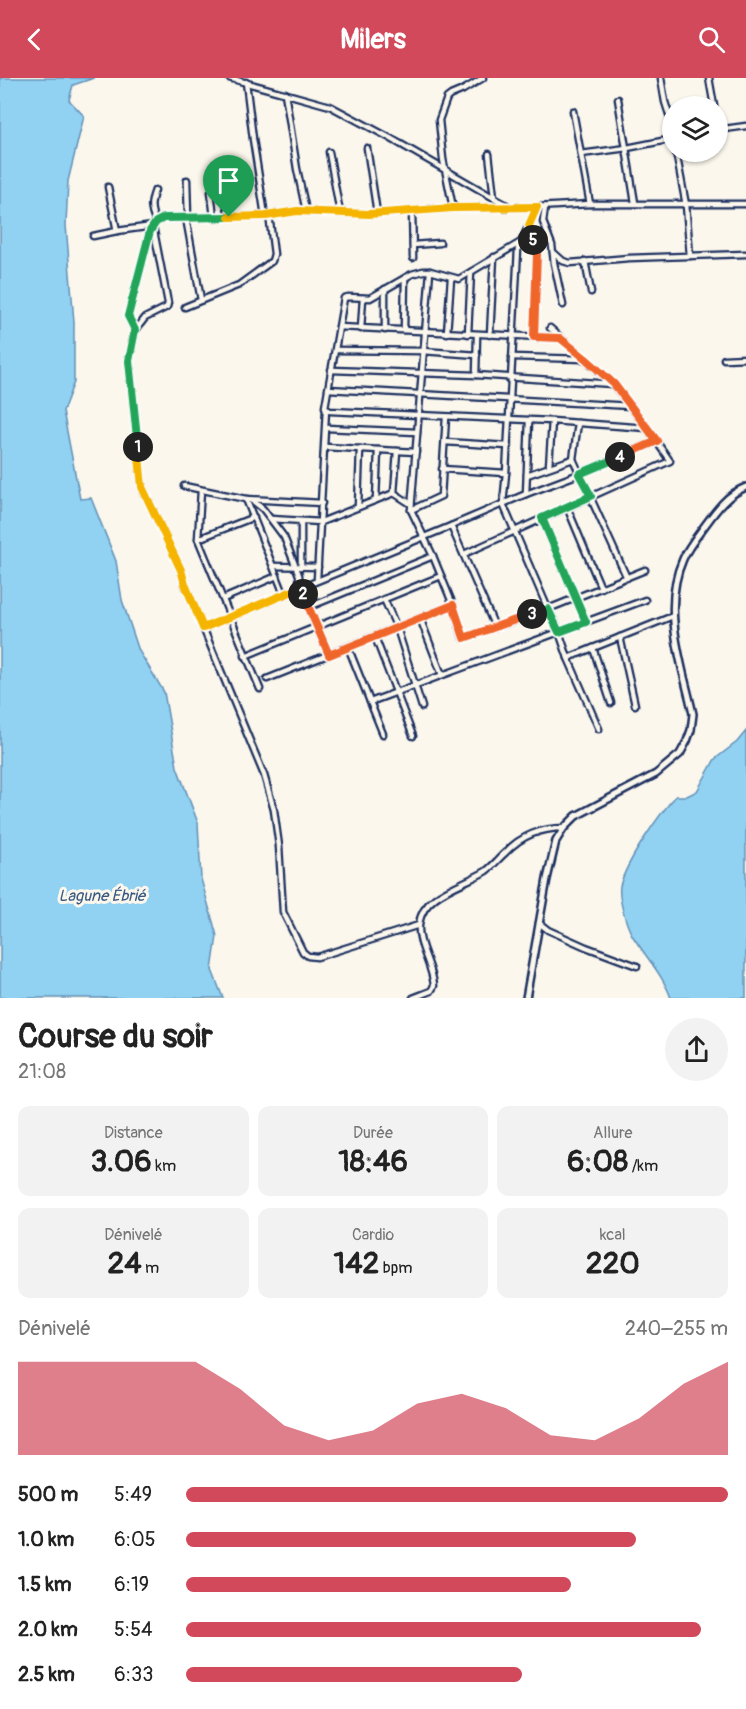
<!DOCTYPE html>
<html lang="fr">
<meta charset="utf-8">
<style>
body{margin:0;font-family:Pangolin,sans-serif;background:#f2f2f2;color:#222;height:100vh;display:flex;flex-direction:column;font-size:22px;white-space:nowrap}
*{box-sizing:border-box;margin:0}
p{font-size:20px;color:#767676}
.icon{flex:none;width:33px;height:33px;fill:none;stroke:currentColor;stroke-width:2;stroke-linecap:round;stroke-linejoin:round}
.map{position:relative;height:920px;overflow:hidden}
.panel{display:flex;flex-direction:column;background:#fff;flex:1}
.panel>*{flex:none}
.tools{position:absolute;left:662px;top:18px;display:grid;gap:12px}
.tools a{display:grid;place-items:center;width:66px;height:66px;border-radius:50%;background:#fff;box-shadow:0 2px 4px #0004;font-size:30px}
.pin{position:absolute;display:grid;place-items:center;width:51px;height:51px;color:#fff;margin:-62px -26px;border-radius:50% 50% 50% 0;rotate:-45deg;box-shadow:0 0 6px #0007}
.pin .icon{rotate:45deg}
.km{position:absolute;width:30px;height:30px;margin:-15px;border-radius:50%;background:#222;color:#fff;font-size:16px;line-height:30px;text-align:center}
.round{display:grid;place-items:center;flex:none;width:63px;height:63px;border-radius:32px;background:#f2f2f2}
.headline{display:flex;align-items:center;justify-content:space-between;height:102px;padding:0 18px}
h1{font-size:33px;font-weight:700;line-height:45px}
.metrics{display:grid;grid-template-columns:repeat(3,1fr);gap:9px;height:102px;padding:6px 18px}
.metrics div{display:grid;align-content:center;border-radius:12px;background:#f2f2f2;text-align:center}
.metrics b{font-size:30px;font-weight:700}
.metrics small{font-size:16px;font-weight:400}
.metrics p{font-size:16px}
.chart{height:168px;padding:12px 18px}
.chart p{display:flex;justify-content:space-between}
.chart svg{width:100%;height:108px;margin-top:6px;fill:#d1495b;opacity:.7}
ul{padding:0 18px;list-style:none;font-size:20px}
li{display:grid;grid-template-columns:96px 72px 1fr;align-items:center;height:45px}
li i{height:15px;border-radius:8px;background:#d1495b}
header{display:flex;justify-content:space-between;align-items:center;height:78px;padding:0 18px;background:#d1495b;color:#fff;font-size:27px;font-weight:700}
.map>svg:first-child{display:block}
.water{fill:#91d1f2;stroke:#6290b7;stroke-width:1.5}
.lines{fill:none;stroke-linecap:round;stroke-linejoin:round}
.minor-casing{stroke:#1b2f5e;stroke-width:9}
.tertiary-casing{stroke:#1b2f5e;stroke-width:10}
.minor{stroke:#fbf7ec;stroke-width:4.5}
.tertiary{stroke:#fbf7ec;stroke-width:5}
.split-1-casing{stroke:#fff;stroke-width:12}
.split-2-casing{stroke:#fff;stroke-width:12}
.split-3-casing{stroke:#fff;stroke-width:12}
.split-4-casing{stroke:#fff;stroke-width:12}
.split-5-casing{stroke:#fff;stroke-width:12}
.split-6-casing{stroke:#fff;stroke-width:12}
.split-1{stroke:#22a559;stroke-width:8}
.split-2{stroke:#f5b400;stroke-width:8}
.split-3{stroke:#f0652b;stroke-width:8}
.split-4{stroke:#22a559;stroke-width:8}
.split-5{stroke:#f0652b;stroke-width:8}
.split-6{stroke:#f5b400;stroke-width:8}
.labels{text-anchor:middle;dominant-baseline:central;stroke-width:6;stroke-linejoin:round;paint-order:stroke}
.water-label{font-size:16px;font-style:italic;fill:#385883;stroke:#fbf7ec}
</style>
<header><svg class="icon" aria-label="back" viewBox="0 0 24 24"><path d="M15 5l-7 7 7 7"/></svg>Milers<svg class="icon" aria-label="search" viewBox="0 0 24 24"><circle cx="10" cy="10" r="6"/><path d="M15 15l6 6"/></svg></header>
<div class="map">
<svg width="746" height="920" viewBox="0 0 746 920">
<rect width="100%" height="100%" fill="#fbf7ec"/>
<filter id="ink" filterUnits="userSpaceOnUse"><feTurbulence type="fractalNoise" baseFrequency=".0167" numOctaves="2"/><feDisplacementMap in="SourceGraphic" scale="12" xChannelSelector="R" yChannelSelector="G"/><feConvolveMatrix kernelMatrix="1 2 1 2 8 2 1 2 1" color-interpolation-filters="sRGB"/></filter>
<g filter="url(#ink)">
<g class="water">
<path d="M 0,0 L 94,0 L 73,7 L 69,22 L 84,38 L 68,103 L 66,147 L 74,244 L 74,304 L 63,333 L 80,421 L 91,420 L 116,483 L 122,522 L 139,573 L 164,614 L 177,689 L 198,745 L 201,801 L 217,858 L 212,892 L 223,920 L 0,920 Z"/>
<path d="M 746,653 L 746,920 L 671,920 C 663,897 645,878 632,857 C 626,846 618,820 620,808 C 626,784 659,736 676,718 L 687,718 L 697,713 L 715,681 L 737,664 Z"/>
</g>
<g class="lines">
<g class="minor-casing">
<g id="minor">
<path d="M 229,0 L 330,28 L 390,60 L 508,128"/>
<path d="M 661,0 L 665,24 L 672,46"/>
<path d="M 709,0 L 714,28"/>
<path d="M 246,4 L 253,61 L 265,138"/>
<path d="M 285,15 L 297,91 L 306,133"/>
<path d="M 618,21 L 635,125"/>
<path d="M 573,33 L 590,126"/>
<path d="M 717,52 L 746,48"/>
<path d="M 367,70 L 377,135"/>
<path d="M 329,74 L 340,135"/>
<path d="M 676,74 L 686,127 L 690,178"/>
<path d="M 489,76 L 494,119"/>
<path d="M 581,76 L 627,70 L 672,61"/>
<path d="M 220,91 L 229,139"/>
<path d="M 187,102 L 188,140"/>
<path d="M 108,109 L 117,153"/>
<path d="M 155,112 C 150,125 150,132 156,144"/>
<path d="M 211,114 L 214,139"/>
<path d="M 537,129 L 518,171 L 506,395 L 503,426 L 548,531 L 557,548 L 568,580 L 599,651"/>
<path d="M 545,129 L 543,144 L 552,167 L 554,185 L 563,227"/>
<path d="M 453,130 L 443,81 L 439,42 L 447,20 L 451,17 L 463,12 L 483,0"/>
<path d="M 412,133 L 413,180"/>
<path d="M 186,140 L 201,222"/>
<path d="M 529,147 L 537,175 L 534,259"/>
<path d="M 93,158 L 117,153 L 153,148 L 168,225 L 167,229 L 145,240 L 135,253 L 129,283 L 142,409 L 181,492 L 185,506 L 264,697 L 274,732 L 279,768 L 283,834 L 303,874 L 308,878 L 317,879 L 419,847"/>
<path d="M 413,167 L 440,165"/>
<path d="M 553,174 L 563,183 L 570,185 L 629,180 L 746,176"/>
<path d="M 585,183 L 591,214"/>
<path d="M 430,193 L 411,432 L 433,478 L 453,527 L 463,560 L 538,535 L 645,492"/>
<path d="M 385,211 L 385,252"/>
<path d="M 185,229 L 239,207 L 272,183 L 274,176 L 269,137"/>
<path d="M 339,249 L 560,260"/>
<path d="M 361,251 L 363,220"/>
<path d="M 404,252 L 405,200"/>
<path d="M 135,253 L 128,238 L 150,153 L 156,144 L 164,140 L 265,138 L 297,133 L 369,136 L 453,130 L 537,129 L 590,126 L 746,126"/>
<path d="M 447,255 L 451,200"/>
<path d="M 468,256 L 471,194"/>
<path d="M 490,257 L 494,179"/>
<path d="M 336,272 L 423,273 L 477,277"/>
<path d="M 512,279 L 584,281"/>
<path d="M 724,281 L 746,280"/>
<path d="M 331,292 L 476,297 L 613,306"/>
<path d="M 476,297 L 477,257"/>
<path d="M 328,311 L 631,328"/>
<path d="M 326,331 L 330,333 L 552,343 L 647,350"/>
<path d="M 578,345 L 573,381 L 627,500"/>
<path d="M 326,350 L 417,354"/>
<path d="M 445,364 L 508,368"/>
<path d="M 325,369 L 416,374"/>
<path d="M 549,388 L 552,343"/>
<path d="M 442,391 L 506,395"/>
<path d="M 527,397 L 573,381"/>
<path d="M 184,408 L 246,421 L 322,425"/>
<path d="M 201,412 L 198,461 L 260,611"/>
<path d="M 394,415 L 397,373"/>
<path d="M 526,416 L 529,342"/>
<path d="M 246,421 L 284,516"/>
<path d="M 248,421 L 253,423 L 263,431 L 284,459 L 299,497 L 300,510 L 329,577"/>
<path d="M 376,422 L 378,372"/>
<path d="M 358,429 L 360,371"/>
<path d="M 567,429 L 601,510"/>
<path d="M 411,432 L 441,418 L 446,339"/>
<path d="M 542,440 L 586,544"/>
<path d="M 271,441 L 321,444 L 394,415 L 411,426"/>
<path d="M 451,448 L 495,549"/>
<path d="M 198,461 L 254,439"/>
<path d="M 464,476 L 670,383 L 647,350 L 613,306 L 550,250"/>
<path d="M 273,488 L 318,489"/>
<path d="M 301,489 L 301,443"/>
<path d="M 317,502 L 326,331 L 325,329 L 344,220 L 348,219 L 370,220 L 412,196 L 423,193 L 430,193 L 459,201 L 521,164"/>
<path d="M 223,521 L 277,498"/>
<path d="M 384,521 L 397,550 L 422,629"/>
<path d="M 309,529 L 433,478"/>
<path d="M 420,540 L 442,597"/>
<path d="M 203,550 L 451,448 L 526,416 L 579,396 L 657,363"/>
<path d="M 375,559 L 413,658"/>
<path d="M 620,559 L 635,627"/>
<path d="M 348,569 L 383,656"/>
<path d="M 593,570 L 611,625"/>
<path d="M 245,578 L 441,498"/>
<path d="M 568,580 L 673,538"/>
<path d="M 267,601 L 453,527"/>
<path d="M 370,624 L 645,522"/>
<path d="M 539,845 L 548,852 L 586,869 L 637,888"/>
<path d="M 413,920 L 431,913 L 434,908 C 433,888 417,867 419,846 C 423,815 464,807 486,793 C 493,788 499,780 506,774 C 521,758 542,750 564,750"/>
</g>
</g>
<g class="tertiary-casing">
<path id="tertiary" d="M 526,920 L 547,801 L 556,763 L 564,750 L 576,738 L 656,696 L 680,676 L 687,663 L 691,652 L 693,636 C 682,586 661,531 683,481 C 688,469 698,457 706,446 C 717,431 728,416 746,409"/>
</g>
<use href="#minor" class="minor"/>
<use href="#tertiary" class="tertiary"/>
</g>
</g>
<g class="lines" filter="url(#ink)">
<g class="split-1-casing">
<path id="split-1" d="M 138,369 L 129,283 L 135,252 L 128,238 L 150,153 L 156,144 L 164,140 L 229,139"/>
</g>
<g class="split-2-casing">
<path id="split-2" d="M 138,369 L 142,409 L 181,492 L 185,506 L 203,550 L 300,510 L 303,516"/>
</g>
<g class="split-3-casing">
<path id="split-3" d="M 303,516 L 329,577 L 453,527 L 464,560 L 532,536"/>
</g>
<g class="split-4-casing">
<path id="split-4" d="M 532,536 L 548,531 L 559,554 L 586,544 L 542,440 L 591,418 L 579,396 L 620,379"/>
</g>
<g class="split-5-casing">
<path id="split-5" d="M 533,162 L 537,175 L 534,259 L 560,260 L 586,281 L 614,306 L 657,363 L 620,379"/>
</g>
<g class="split-6-casing">
<path id="split-6" d="M 229,139 L 266,138 L 297,133 L 369,136 L 453,130 L 537,129 L 529,147 L 533,162"/>
</g>
<use href="#split-1" class="split-1"/>
<use href="#split-2" class="split-2"/>
<use href="#split-3" class="split-3"/>
<use href="#split-4" class="split-4"/>
<use href="#split-5" class="split-5"/>
<use href="#split-6" class="split-6"/>
</g>
<g class="labels">
<g class="water-label">
<text x="102" y="818">Lagune Ébrié</text>
</g>
</g>
</svg>
<div class="tools">
<a><svg class="icon" aria-label="layers" viewBox="0 0 24 24"><path d="M12 4l9 5-9 5-9-5zM3 14l9 5 9-5"/></svg></a>
</div>
<div class="pin" style="left:229px;top:139px;background:#1e9e55"><svg class="icon" aria-label="arrive" viewBox="0 0 24 24"><path d="M6 21V4h12l-3 4 3 4H6"/></svg></div>
<b class="km" style="left:138px;top:369px">1</b>
<b class="km" style="left:303px;top:516px">2</b>
<b class="km" style="left:532px;top:536px">3</b>
<b class="km" style="left:620px;top:379px">4</b>
<b class="km" style="left:533px;top:162px">5</b>
</div>
<section class="panel">
<div class="headline"><div><h1>Course du soir</h1><p>21:08</p></div><a class="round"><svg class="icon" aria-label="share" viewBox="0 0 24 24"><path d="M12 15V3M7 8l5-5 5 5M5 13v7h14v-7"/></svg></a></div>
<div class="metrics">
<div><p>Distance</p><b>3.06<small> km</small></b></div>
<div><p>Durée</p><b>18:46</b></div>
<div><p>Allure</p><b>6:08<small> /km</small></b></div>
</div>
<div class="metrics">
<div><p>Dénivelé</p><b>24<small> m</small></b></div>
<div><p>Cardio</p><b>142<small> bpm</small></b></div>
<div><p>kcal</p><b>220</b></div>
</div>
<div class="chart"><p><span>Dénivelé</span>240–255 m</p>
<svg viewBox="0 0 160 44" preserveAspectRatio="none"><path d="M0 44V6L10 6L20 6L30 6L40 6L50 17L60 32L70 38L80 34L90 23L100 19L110 25L120 36L130 38L140 29L150 15L160 6V44z"/></svg>
</div>
<ul>
<li><b>500 m</b>5:49<i style="width:100%"></i></li>
<li><b>1.0 km</b>6:05<i style="width:83%"></i></li>
<li><b>1.5 km</b>6:19<i style="width:71%"></i></li>
<li><b>2.0 km</b>5:54<i style="width:95%"></i></li>
<li><b>2.5 km</b>6:33<i style="width:62%"></i></li>
</ul>
</section>
